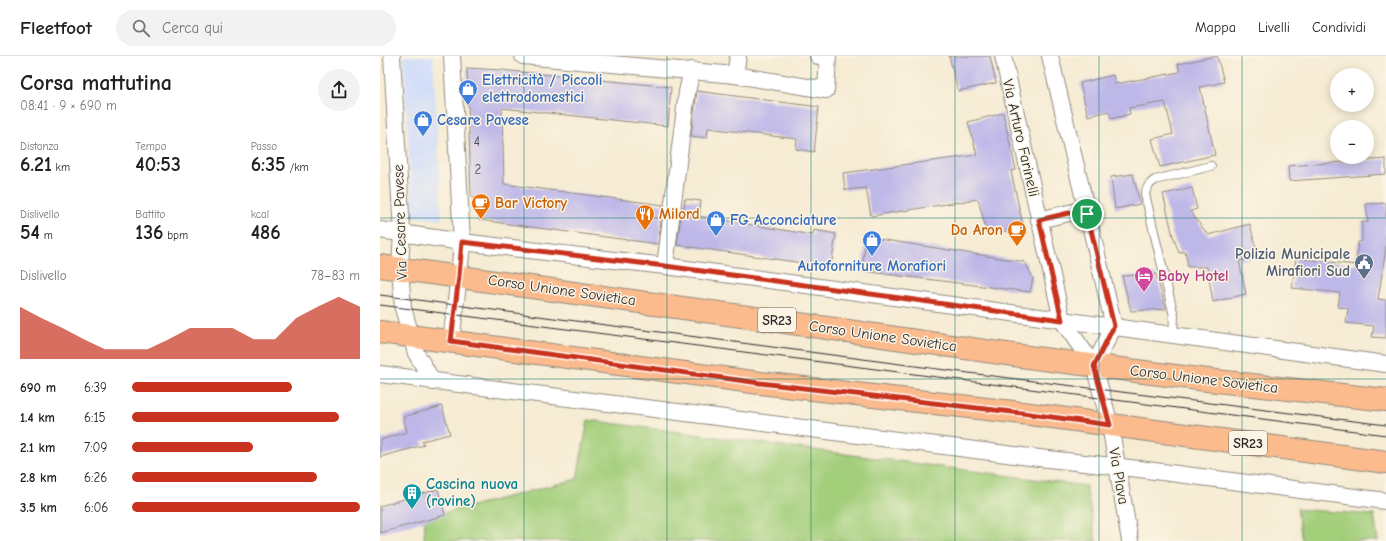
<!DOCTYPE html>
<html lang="it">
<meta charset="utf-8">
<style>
body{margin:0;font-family:"Comic Neue",sans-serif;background:#f2f2f2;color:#202124;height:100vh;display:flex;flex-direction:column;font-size:15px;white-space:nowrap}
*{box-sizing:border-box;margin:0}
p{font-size:13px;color:#757577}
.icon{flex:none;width:22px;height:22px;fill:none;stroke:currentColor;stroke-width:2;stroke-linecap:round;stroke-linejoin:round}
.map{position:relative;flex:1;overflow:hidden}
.sheet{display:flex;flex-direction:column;background:#fff;width:380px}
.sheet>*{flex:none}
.tools{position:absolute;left:950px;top:12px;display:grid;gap:8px}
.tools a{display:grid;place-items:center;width:44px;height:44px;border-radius:50%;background:#fff;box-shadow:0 2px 10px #0003;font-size:20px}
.pin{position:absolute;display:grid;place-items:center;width:34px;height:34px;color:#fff;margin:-17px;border:2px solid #fff;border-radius:50%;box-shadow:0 1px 4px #0007}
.round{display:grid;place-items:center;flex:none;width:42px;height:42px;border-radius:21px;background:#f2f2f2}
.overview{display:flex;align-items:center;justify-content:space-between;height:68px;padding:0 20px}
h1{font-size:22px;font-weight:800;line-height:30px}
.stats{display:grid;grid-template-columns:repeat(3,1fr);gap:6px;height:68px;padding:4px 20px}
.stats div{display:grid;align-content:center}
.stats b{font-size:20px;font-weight:800}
.stats small{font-size:11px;font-weight:400}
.stats p{font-size:11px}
.chart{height:112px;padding:8px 20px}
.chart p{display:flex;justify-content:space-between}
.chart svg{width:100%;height:72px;margin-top:4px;fill:#c8321e;opacity:.7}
ul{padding:0 20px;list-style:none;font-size:13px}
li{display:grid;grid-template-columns:64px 48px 1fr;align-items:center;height:30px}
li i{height:10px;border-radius:5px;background:#c8321e}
header{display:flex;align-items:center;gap:24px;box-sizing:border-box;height:56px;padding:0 20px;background:#fff;border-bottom:1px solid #e0e0e0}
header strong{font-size:19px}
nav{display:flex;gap:22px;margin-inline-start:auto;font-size:14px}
.search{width:280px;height:36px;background:#f2f2f2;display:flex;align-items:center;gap:10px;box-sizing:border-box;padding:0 14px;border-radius:22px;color:#757577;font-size:15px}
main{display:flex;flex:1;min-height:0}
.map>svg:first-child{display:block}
.built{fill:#cedbfa}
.green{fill:#a3ce7a;stroke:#677c52}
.building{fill:#beb8e9}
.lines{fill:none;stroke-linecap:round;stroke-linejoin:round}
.lane-casing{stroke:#908b7f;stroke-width:10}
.street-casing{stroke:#908b7f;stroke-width:18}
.primary-casing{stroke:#908b7f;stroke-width:24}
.lane{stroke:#fff;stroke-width:8}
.street{stroke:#fff;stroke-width:16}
.primary{stroke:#fbbb8d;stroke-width:22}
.tram{stroke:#2b2b2b;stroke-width:1}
.route-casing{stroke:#fff;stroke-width:8}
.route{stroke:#c8321e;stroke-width:5}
.grid{fill:none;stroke:#0f766e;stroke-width:1;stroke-opacity:0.55}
.labels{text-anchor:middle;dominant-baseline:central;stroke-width:3;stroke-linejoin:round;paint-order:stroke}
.number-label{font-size:13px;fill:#504e5a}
.shield{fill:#fcf5e5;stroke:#6a6863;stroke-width:1}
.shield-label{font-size:14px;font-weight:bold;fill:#2b2b2b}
.shop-label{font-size:15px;font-weight:bold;fill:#366cbe;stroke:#fcf5e5;text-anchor:start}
.street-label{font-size:15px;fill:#2b2b2b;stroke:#fcf5e5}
.food-label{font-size:15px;font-weight:bold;fill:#c56008;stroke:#fcf5e5;text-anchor:start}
.service-label{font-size:15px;font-weight:bold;fill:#4e5e75;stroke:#fcf5e5;text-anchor:end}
.hotel-label{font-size:15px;font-weight:bold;fill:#b23c85;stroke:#fcf5e5;text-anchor:start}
.culture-label{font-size:15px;font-weight:bold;fill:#0d838f;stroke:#fcf5e5;text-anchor:start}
</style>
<header>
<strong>Fleetfoot</strong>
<div class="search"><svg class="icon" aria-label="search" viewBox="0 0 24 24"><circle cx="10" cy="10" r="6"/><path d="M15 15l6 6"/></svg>Cerca qui</div>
<nav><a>Mappa</a><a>Livelli</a><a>Condividi</a></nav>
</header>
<main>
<section class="sheet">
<div class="overview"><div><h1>Corsa mattutina</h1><p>08:41 · 9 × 690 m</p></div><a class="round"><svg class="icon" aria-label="share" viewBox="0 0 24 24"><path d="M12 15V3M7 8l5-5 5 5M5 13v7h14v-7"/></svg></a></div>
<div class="stats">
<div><p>Distanza</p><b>6.21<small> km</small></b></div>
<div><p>Tempo</p><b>40:53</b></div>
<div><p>Passo</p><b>6:35<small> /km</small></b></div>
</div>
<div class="stats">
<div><p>Dislivello</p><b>54<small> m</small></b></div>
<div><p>Battito</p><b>136<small> bpm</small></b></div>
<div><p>kcal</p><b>486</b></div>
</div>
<div class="chart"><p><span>Dislivello</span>78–83 m</p>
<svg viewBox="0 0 160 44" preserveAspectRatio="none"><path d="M0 44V12L10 19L20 25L30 32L40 38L50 38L60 38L70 32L80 25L90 25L100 25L110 32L120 32L130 19L140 12L150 6L160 12V44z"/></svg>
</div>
<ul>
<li><b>690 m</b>6:39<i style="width:70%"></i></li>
<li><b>1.4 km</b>6:15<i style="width:91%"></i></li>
<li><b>2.1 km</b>7:09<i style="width:53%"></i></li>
<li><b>2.8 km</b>6:26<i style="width:81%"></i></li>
<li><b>3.5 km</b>6:06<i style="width:100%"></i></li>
</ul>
</section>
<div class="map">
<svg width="1006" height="485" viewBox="0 0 1006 485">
<rect width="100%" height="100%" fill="#fcf5e5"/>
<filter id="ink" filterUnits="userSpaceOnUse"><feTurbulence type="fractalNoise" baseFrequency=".025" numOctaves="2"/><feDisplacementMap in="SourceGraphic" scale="8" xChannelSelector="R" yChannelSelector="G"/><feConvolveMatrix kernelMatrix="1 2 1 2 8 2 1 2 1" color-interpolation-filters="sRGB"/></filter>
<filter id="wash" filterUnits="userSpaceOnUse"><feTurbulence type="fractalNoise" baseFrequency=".012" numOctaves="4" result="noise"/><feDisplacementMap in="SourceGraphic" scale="16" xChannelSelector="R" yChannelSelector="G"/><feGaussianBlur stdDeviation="0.9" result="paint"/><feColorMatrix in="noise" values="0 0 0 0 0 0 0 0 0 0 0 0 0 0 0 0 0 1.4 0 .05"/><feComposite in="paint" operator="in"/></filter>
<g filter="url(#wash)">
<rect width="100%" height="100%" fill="#f6ebd3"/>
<path class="built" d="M 23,0 L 53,0 L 62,164 L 33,161 Z"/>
<g class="green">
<path d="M 208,364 L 706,430 L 716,485 L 44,485 L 45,462 L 197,423 Z"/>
<path d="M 917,453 L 994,459 L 998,485 L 922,485 Z"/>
</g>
<g id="blocks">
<g class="building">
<path d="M 569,0 L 610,0 L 616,27 L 578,35 Z"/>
<path d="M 835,0 L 837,0 L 844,26 L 820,31 L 835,99 L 780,111 L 772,83 L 793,78 L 785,46 L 749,52 L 750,58 L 731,63 L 729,55 L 708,60 L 700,27 L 733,19 L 735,28 L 800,16 L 798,8 Z"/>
<path d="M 87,12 L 121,14 L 291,31 L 288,70 L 122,52 L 124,128 L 283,149 L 278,188 L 99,164 L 100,142 L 91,141 Z"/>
<path d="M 317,35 L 439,51 L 434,96 L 416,93 L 417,83 L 328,72 L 327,82 L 311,80 Z"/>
<path d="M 623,57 L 636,114 L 631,115 L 644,174 L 632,178 L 627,175 L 607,177 L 598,143 L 491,160 L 486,132 L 465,134 L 463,117 L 597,99 L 588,66 Z"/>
<path d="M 1006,103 L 1006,118 L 909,125 L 908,110 Z"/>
<path d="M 753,118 L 760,148 L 735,153 L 731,121 Z"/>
<path d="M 812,132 L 817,153 L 810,155 L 828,179 L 870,168 L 878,201 L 859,205 L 866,238 L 833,246 L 827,211 L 808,211 L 805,195 L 799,197 L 793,180 L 783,138 Z"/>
<path d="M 305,143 L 321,145 L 319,160 L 433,179 L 434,174 L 456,178 L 451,211 L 297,189 L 302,152 L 304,152 Z"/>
<path d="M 1006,147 L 1006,192 L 998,243 L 1006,244 L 1006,282 L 992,281 L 994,270 L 966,267 L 968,252 L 958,251 L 960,237 L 912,232 L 916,202 L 976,209 L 978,186 L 982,185 L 982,166 L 988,166 L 986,148 Z"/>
<path d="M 486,181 L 645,206 L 653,222 L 650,236 L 482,215 Z"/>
<path d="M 776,218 L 786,253 L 751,255 L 742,220 Z"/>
<path d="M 62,350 L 70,378 L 42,385 L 44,389 L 0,401 L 0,384 L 27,376 L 23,361 Z"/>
<path d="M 58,433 L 65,459 L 0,477 L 0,450 Z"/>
</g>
</g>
</g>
<g filter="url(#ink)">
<use href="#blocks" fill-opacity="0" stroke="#908b7f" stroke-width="1"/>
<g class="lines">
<g class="lane-casing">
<path id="lane" d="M 793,278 L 794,260 L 765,138 C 767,131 769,128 775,124 L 831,110"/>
</g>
<g class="street-casing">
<g id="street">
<path d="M 12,0 L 22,177 L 20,211 L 23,252 L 36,297 L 53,326"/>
<path d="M 143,0 L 355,19 L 446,34 L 448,1 L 438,0"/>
<path d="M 623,0 L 682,264 L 714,310 L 723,343 L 730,369 L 750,485"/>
<path d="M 670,0 L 734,270 L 714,310"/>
<path d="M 355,19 L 358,0"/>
<path d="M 659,164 L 706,153"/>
<path d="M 0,174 L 82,186 L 285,210 L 1006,308"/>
<path d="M 285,210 L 307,36 L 312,14"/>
<path d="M 71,285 L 79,220 L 82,186 L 72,0"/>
<path d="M 0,318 L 650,401 L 759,413 L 1006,445"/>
</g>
</g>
<g class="primary-casing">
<g id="primary">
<path d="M 0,210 L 433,270 L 655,302 L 819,323 L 1006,344"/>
<path d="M 0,276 L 380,327 L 650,358 L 1006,406"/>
</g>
</g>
<use href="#lane" class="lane"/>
<use href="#street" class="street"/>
<use href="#primary" class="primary"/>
<g class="tram">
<path d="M 0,239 L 573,315 L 1006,369"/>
<path d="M 0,249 L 1006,379"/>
</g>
</g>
</g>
<g class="lines" filter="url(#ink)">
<g class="route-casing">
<path id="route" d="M 706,153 L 734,270 L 714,310 L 730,369 L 650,358 L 380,327 L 71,285 L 79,220 L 82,186 L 285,210 L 682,264 L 659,164 Z"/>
</g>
<use href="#route" class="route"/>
</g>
<path class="grid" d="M 144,0 L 144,485M 287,0 L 287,485M 431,0 L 431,485M 575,0 L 575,485M 719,0 L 719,485M 862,0 L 862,485M 0,162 L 1006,162M 0,323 L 1006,323"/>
<defs>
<g id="shop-pin" transform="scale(1)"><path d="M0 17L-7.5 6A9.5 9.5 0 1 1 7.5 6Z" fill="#3f7fe0" stroke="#fcf5e5"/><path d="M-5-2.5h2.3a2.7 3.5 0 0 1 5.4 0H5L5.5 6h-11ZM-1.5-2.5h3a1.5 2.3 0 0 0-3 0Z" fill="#fff"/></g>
<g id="cafe-pin" transform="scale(1)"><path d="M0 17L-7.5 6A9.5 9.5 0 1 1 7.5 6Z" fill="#e8710a" stroke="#fcf5e5"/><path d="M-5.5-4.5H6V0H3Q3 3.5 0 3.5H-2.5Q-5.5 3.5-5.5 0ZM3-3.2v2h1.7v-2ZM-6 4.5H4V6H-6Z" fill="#fff"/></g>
<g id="restaurant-pin" transform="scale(1)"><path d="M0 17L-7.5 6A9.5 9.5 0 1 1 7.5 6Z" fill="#e8710a" stroke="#fcf5e5"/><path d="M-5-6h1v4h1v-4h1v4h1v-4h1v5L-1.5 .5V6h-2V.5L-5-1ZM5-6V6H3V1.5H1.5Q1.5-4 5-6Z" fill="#fff"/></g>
<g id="civic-pin" transform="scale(1)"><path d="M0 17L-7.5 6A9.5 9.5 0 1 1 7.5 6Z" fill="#5c6f8a" stroke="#fcf5e5"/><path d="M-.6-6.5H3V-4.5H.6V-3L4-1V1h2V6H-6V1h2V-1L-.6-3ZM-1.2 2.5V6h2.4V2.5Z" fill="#fff"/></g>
<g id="hotel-pin" transform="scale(1)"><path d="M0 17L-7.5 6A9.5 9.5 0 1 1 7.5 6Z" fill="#d1479c" stroke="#fcf5e5"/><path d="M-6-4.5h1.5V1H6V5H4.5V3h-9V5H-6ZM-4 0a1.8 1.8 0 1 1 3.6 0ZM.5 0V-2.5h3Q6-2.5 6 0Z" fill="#fff"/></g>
<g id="building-pin" transform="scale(1)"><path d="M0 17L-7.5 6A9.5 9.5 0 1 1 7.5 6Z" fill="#0f9aa8" stroke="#fcf5e5"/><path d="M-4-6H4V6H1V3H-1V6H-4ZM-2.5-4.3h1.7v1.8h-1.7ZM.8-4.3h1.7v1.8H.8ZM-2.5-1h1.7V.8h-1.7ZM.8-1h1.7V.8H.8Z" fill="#fff"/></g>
</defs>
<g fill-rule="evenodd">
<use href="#shop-pin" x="88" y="33"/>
<use href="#shop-pin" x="43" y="64"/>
<use href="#cafe-pin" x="101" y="147"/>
<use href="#restaurant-pin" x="265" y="158"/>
<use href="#shop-pin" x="336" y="164"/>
<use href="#cafe-pin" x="637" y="174"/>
<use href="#shop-pin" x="492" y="184"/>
<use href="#civic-pin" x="984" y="207"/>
<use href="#hotel-pin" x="764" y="220"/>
<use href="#building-pin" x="32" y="437"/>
</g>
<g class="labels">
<g class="number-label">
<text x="97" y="85">4</text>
<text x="98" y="113">2</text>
</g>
<g class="shield">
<rect x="378" y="252" width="38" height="24" rx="3"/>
<rect x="849" y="375" width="38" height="24" rx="3"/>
</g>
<g class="shield-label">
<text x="397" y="264">SR23</text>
<text x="868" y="387">SR23</text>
</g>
<g class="shop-label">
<text x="102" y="24">Elettricità / Piccoli<tspan x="102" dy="17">elettrodomestici</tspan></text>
<text x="57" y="64">Cesare Pavese</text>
<text x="350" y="164">FG Acconciature</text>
<text x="492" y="210" text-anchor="middle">Autoforniture Morafiori</text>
</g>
<g class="street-label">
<text transform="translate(641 82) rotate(77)">Via Arturo Farinelli</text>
<text transform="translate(20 166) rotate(-92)">Via Cesare Pavese</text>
<text transform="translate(182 234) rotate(8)">Corso Unione Sovietica</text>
<text transform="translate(503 280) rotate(8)">Corso Unione Sovietica</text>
<text transform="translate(824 323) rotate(7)">Corso Unione Sovietica</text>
<text transform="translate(739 420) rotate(80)">Via Plava</text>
</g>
<g class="food-label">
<text x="115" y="147">Bar Victory</text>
<text x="279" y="158">Milord</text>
<text x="623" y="174" text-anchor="end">Da Aron</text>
</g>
<g class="service-label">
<text x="970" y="198">Polizia Municipale<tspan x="970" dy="17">Mirafiori Sud</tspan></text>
</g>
<g class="hotel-label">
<text x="778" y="220">Baby Hotel</text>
</g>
<g class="culture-label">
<text x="46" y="428">Cascina nuova<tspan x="46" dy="17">(rovine)</tspan></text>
</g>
</g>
</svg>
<div class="tools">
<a>+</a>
<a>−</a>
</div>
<div class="pin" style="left:707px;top:158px;background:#1e9e55"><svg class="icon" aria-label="arrive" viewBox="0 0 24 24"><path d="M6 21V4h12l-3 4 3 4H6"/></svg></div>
</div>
</main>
